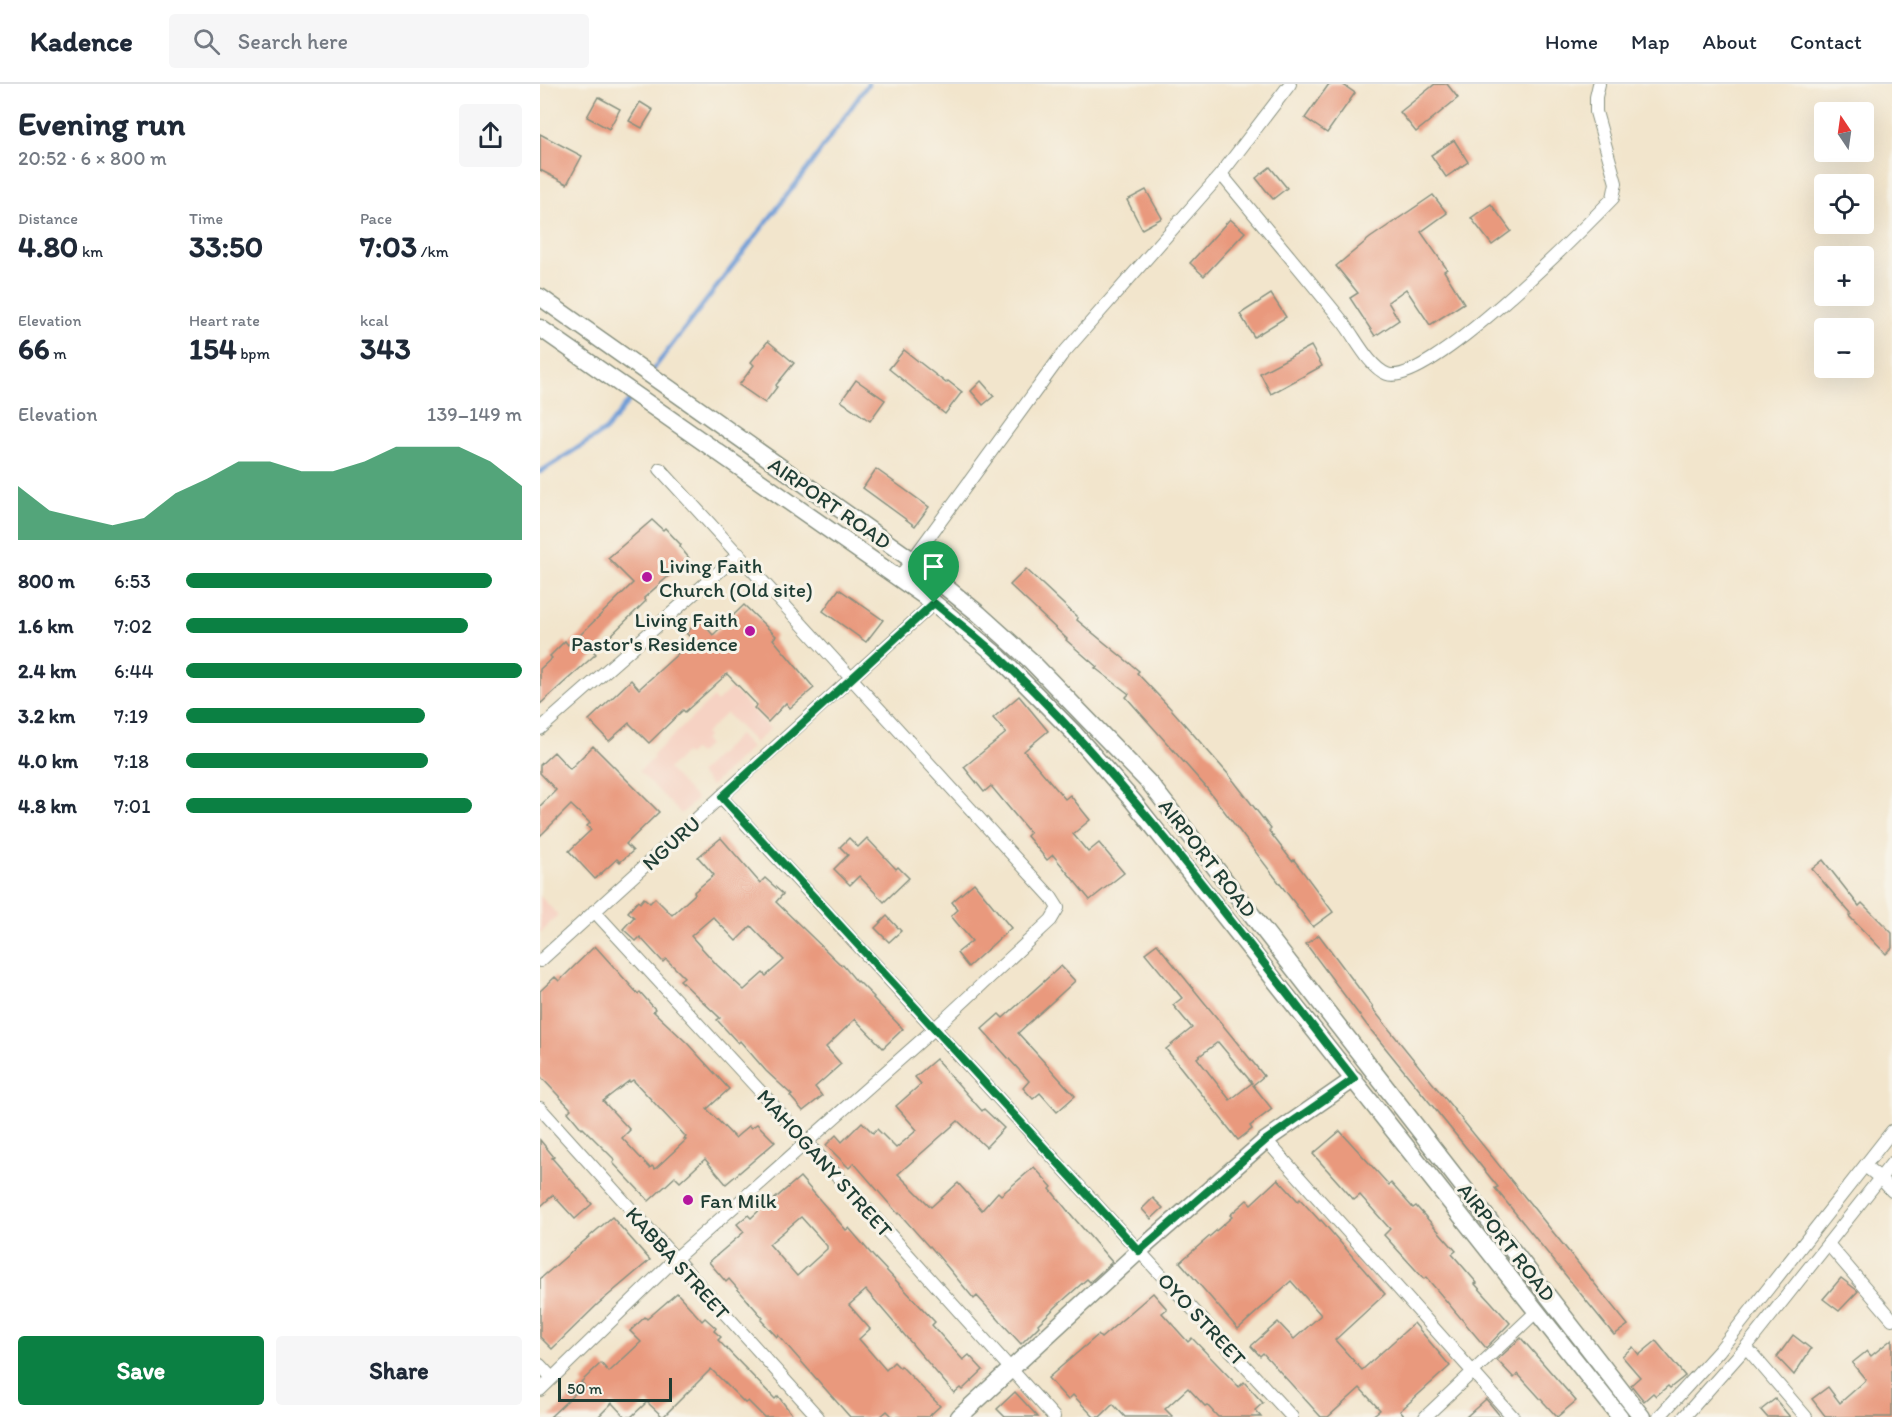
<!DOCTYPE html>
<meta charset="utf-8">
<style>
body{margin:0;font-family:Itim,sans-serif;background:#f6f6f7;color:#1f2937;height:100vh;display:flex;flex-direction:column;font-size:22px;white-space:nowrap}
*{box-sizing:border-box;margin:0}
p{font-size:20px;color:#747a83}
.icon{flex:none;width:33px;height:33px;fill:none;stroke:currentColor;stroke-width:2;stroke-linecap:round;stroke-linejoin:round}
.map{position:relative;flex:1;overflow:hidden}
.sheet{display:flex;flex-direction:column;background:#fff;width:540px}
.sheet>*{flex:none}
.needle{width:39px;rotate:347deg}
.controls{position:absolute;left:1274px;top:18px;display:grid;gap:12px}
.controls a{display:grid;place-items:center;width:60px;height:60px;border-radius:6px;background:#fff;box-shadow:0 6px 24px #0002;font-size:30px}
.scale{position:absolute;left:18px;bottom:15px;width:114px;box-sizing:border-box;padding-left:6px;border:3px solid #1f3d34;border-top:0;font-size:16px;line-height:21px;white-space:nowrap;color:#1f3d34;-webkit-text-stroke:4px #f7f3e8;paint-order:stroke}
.pin{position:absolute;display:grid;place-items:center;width:51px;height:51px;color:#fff;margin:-62px -26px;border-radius:50% 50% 50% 0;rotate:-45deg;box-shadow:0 0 6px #0007}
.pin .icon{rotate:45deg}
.round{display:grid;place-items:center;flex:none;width:63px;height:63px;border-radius:6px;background:#f6f6f7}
.head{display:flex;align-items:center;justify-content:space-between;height:102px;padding:0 18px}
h1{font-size:33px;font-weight:800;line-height:45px}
.figures{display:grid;grid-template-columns:repeat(3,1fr);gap:9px;height:102px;padding:6px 18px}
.figures div{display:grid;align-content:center}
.figures b{font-size:30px;font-weight:800}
.figures small{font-size:16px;font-weight:400}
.figures p{font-size:16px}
.chart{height:168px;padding:12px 18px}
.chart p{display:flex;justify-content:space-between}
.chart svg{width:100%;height:108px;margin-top:6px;fill:#0b8043;opacity:.7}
.cta{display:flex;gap:12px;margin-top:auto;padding:12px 18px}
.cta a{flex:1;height:69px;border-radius:6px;background:#0b8043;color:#fff;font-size:24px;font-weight:800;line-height:69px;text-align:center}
.cta a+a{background:#f6f6f7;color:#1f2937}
ul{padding:0 18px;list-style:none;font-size:20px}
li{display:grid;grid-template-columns:96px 72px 1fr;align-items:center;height:45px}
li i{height:15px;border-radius:8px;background:#0b8043}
header{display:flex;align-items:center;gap:36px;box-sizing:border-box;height:84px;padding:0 30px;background:#fff;border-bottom:2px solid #e0e1e3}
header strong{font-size:28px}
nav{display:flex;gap:33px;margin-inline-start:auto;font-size:21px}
.search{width:420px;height:54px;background:#f6f6f7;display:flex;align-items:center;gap:15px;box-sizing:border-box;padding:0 21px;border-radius:6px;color:#747a83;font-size:22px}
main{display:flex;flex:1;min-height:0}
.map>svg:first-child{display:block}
.built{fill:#f6d2c3}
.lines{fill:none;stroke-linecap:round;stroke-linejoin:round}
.stream{stroke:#6e9cd6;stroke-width:4.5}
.building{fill:#e9997d;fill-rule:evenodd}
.minor-casing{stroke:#889180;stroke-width:14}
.secondary-casing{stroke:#889180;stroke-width:19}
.minor{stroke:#fff;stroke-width:12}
.secondary{stroke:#fff;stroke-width:16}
.route-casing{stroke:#fff;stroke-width:12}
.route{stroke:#0b8043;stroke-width:8}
.poi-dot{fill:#b5179e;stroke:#f7f3e8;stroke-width:2}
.labels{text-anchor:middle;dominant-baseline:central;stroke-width:6;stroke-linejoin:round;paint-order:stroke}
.street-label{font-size:21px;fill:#1f3d34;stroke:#f7f3e8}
.poi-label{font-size:21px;fill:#1f3d34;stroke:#f7f3e8;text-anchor:start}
</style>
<header>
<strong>Kadence</strong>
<div class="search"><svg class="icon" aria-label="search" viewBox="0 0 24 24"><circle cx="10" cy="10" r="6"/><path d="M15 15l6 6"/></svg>Search here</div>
<nav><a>Home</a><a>Map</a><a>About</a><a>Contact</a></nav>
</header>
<main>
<section class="sheet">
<div class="head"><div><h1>Evening run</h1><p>20:52 · 6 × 800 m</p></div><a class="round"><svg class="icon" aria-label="share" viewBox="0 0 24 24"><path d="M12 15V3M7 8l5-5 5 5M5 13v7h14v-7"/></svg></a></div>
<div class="figures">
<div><p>Distance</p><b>4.80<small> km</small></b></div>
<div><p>Time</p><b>33:50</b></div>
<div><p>Pace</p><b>7:03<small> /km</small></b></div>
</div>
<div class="figures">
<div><p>Elevation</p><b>66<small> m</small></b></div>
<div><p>Heart rate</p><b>154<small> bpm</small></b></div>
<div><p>kcal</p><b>343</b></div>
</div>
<div class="chart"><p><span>Elevation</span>139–149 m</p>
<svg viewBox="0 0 160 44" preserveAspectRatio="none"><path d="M0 44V22L10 32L20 35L30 38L40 35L50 25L60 19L70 12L80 12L90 16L100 16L110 12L120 6L130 6L140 6L150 12L160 22V44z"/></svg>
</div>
<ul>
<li><b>800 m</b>6:53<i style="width:91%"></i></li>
<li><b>1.6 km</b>7:02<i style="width:84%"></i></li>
<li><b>2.4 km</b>6:44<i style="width:100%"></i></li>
<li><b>3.2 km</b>7:19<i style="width:71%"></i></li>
<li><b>4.0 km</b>7:18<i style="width:72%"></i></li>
<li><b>4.8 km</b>7:01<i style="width:85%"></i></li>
</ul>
<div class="cta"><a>Save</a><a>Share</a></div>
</section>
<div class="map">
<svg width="1352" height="1333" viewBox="0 0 1352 1333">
<rect width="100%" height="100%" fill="#f7f3e8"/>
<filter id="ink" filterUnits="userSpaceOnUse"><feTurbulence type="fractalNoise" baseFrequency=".0167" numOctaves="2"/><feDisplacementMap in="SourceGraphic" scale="12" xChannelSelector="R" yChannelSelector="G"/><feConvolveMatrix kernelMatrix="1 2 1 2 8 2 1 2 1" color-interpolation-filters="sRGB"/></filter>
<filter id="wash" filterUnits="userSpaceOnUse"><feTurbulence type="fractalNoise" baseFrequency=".008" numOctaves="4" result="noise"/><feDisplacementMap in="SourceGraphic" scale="24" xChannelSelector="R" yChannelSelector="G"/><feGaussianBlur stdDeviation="1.35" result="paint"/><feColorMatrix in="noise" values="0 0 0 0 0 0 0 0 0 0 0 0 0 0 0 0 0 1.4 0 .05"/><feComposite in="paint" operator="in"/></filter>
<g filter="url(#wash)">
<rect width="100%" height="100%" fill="#f2e5cc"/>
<g class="built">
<path d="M 191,604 L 230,645 L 215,659 L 186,629 L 165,650 L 167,653 L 164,657 L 168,661 L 158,670 L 153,666 L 148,671 L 145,669 L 128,685 L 157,715 L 141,730 L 99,687 L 114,674 L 112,672 L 173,614 L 177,618 Z"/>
<path d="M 199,651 L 211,664 L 171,702 L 159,689 Z"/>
<path d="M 0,812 L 18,831 L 0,849 Z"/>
</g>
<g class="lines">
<g class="stream">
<path d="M 112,287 L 268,84 L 328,0"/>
<path d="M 0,388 L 66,346 L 92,313"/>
</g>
</g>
<g id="blocks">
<g class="building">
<path d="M 789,0 L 802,0 L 815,9 L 787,49 L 765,34 Z"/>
<path d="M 895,0 L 907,0 L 918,14 L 876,48 L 860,28 Z"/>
<path d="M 58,13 L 80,25 L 69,45 L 47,33 Z"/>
<path d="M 100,18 L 113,26 L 102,44 L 89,37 Z"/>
<path d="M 0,50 L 42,72 L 27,100 L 0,86 Z"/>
<path d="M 914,56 L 928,78 L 906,93 L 891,71 Z"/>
<path d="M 730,83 L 747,104 L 733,115 L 716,94 Z"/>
<path d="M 606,106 L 622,134 L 602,145 L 587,116 Z"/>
<path d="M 893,111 L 907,129 L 881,148 L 907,185 L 904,187 L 924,219 L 890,241 L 866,205 L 848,218 L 859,236 L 835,252 L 810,214 L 818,209 L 796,182 L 830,154 Z"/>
<path d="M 951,120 L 971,147 L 952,161 L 931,134 Z"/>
<path d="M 690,135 L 705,148 L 664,192 L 650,179 Z"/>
<path d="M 731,210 L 746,233 L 714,253 L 700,230 Z"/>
<path d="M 228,257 L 254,279 L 236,301 L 237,303 L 225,319 L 199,301 L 214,281 L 211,278 Z"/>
<path d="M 771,262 L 782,282 L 731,310 L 720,289 Z"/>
<path d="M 364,266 L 406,299 L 408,297 L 422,308 L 405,330 L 349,285 Z"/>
<path d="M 316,296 L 345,316 L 330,337 L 301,317 Z"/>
<path d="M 441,297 L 454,312 L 443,321 L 431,307 Z"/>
<path d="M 336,385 L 389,423 L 375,442 L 323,404 Z"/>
<path d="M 112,436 L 123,446 L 125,444 L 141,461 L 140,463 L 149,474 L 104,514 L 106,517 L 54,568 L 56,570 L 0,620 L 0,585 L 12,574 L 10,572 L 25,557 L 28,561 L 39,552 L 93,499 L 68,474 Z"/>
<path d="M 486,485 L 538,534 L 537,536 L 599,587 L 597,589 L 632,626 L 689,691 L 731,745 L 729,747 L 752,777 L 754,776 L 793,828 L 773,843 L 665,702 L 586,613 L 589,610 L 555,584 L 557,583 L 526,556 L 527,555 L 470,501 Z"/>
<path d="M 299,505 L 343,536 L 326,558 L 283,527 Z"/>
<path d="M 204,521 L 236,552 L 233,555 L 274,604 L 250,624 L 246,619 L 228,638 L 214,624 L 217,621 L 187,590 L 145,628 L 143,626 L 109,659 L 89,639 L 69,657 L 49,636 L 91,596 L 99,605 L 153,556 L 146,549 L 160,536 L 173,551 Z"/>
<path d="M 479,612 L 508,647 L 484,667 L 525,715 L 530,711 L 550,736 L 533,750 L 548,768 L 559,759 L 584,789 L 550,816 L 513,771 L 507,776 L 487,752 L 490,749 L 451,702 L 444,708 L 424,683 L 466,649 L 453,634 Z"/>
<path d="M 53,662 L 119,728 L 86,760 L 93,767 L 80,778 L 77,775 L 55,795 L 29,767 L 51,746 L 47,742 L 50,739 L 31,721 L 0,752 L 0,722 L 16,706 L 0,689 L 0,681 L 14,668 L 30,685 Z"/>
<path d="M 181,754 L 220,799 L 225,794 L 243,810 L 236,818 L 301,881 L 302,880 L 317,898 L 318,897 L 334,913 L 333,914 L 363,945 L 343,964 L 315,935 L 286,963 L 301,980 L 275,1003 L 282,1012 L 263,1027 L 250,1012 L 252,1011 L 226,987 L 200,957 L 198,959 L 177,936 L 180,934 L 140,896 L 144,893 L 126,875 L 123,878 L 100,853 L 96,857 L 83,845 L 94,833 L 88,828 L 98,817 L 100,819 L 104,814 L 110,819 L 115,814 L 132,831 L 155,810 L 154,808 L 174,791 L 158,773 ZM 173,833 L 196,857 L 211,842 L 244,876 L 226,892 L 223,889 L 204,906 L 177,881 L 151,852 Z"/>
<path d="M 309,754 L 318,763 L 327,754 L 356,785 L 358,783 L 369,794 L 344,818 L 319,792 L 310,801 L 294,785 L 308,771 L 300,763 Z"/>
<path d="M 1283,776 L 1319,822 L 1322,819 L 1352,849 L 1352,864 L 1346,870 L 1309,832 L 1311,830 L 1272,785 Z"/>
<path d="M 434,799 L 471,844 L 428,883 L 417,869 L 432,857 L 411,832 L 418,826 L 412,818 Z"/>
<path d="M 347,832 L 361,847 L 349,858 L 335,844 Z"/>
<path d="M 779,851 L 833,923 L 832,924 L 1088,1241 L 1074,1251 L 955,1104 L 958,1103 L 826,940 L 766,860 Z"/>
<path d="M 617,860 L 724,992 L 713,1001 L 732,1025 L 710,1042 L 712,1045 L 698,1056 L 626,965 L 652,944 L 633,921 L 642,914 L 605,869 ZM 678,958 L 712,999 L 690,1016 L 657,974 Z"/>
<path d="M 55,862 L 98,910 L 100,908 L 115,925 L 113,927 L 147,959 L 189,1005 L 167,1025 L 195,1054 L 209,1042 L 211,1044 L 217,1040 L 235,1058 L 186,1100 L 165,1075 L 140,1098 L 135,1093 L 109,1117 L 73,1079 L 75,1076 L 43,1044 L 42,1045 L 28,1028 L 31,1025 L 0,992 L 0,907 L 15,893 L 19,897 ZM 93,996 L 146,1053 L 144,1055 L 146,1056 L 115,1085 L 112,1082 L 110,1084 L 82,1054 L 90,1046 L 63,1017 L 89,997 L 90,998 Z"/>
<path d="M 521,882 L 535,897 L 478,949 L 535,1012 L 517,1028 L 500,1009 L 493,1015 L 483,1004 L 489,997 L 442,945 L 459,930 L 463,934 Z"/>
<path d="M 396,975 L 442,1027 L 444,1025 L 464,1044 L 446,1063 L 418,1037 L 358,1090 L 391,1123 L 418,1099 L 442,1126 L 458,1108 L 461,1111 L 494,1083 L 512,1103 L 510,1105 L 527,1126 L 572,1178 L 550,1198 L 547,1195 L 519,1220 L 498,1240 L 499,1242 L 481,1260 L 437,1212 L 434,1215 L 390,1162 L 389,1163 L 359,1129 L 358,1130 L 314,1079 L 309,1084 L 286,1061 L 296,1051 L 302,1058 L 322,1038 L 333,1049 L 337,1045 L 356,1064 L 377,1046 L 356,1022 L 381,1000 L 375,993 Z"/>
<path d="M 800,1047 L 849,1101 L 851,1099 L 873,1124 L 876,1122 L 916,1167 L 912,1170 L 937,1199 L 935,1200 L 970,1239 L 946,1264 L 886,1193 L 884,1195 L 844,1151 L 850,1145 L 820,1111 L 814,1116 L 773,1070 Z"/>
<path d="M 0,1056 L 14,1073 L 12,1074 L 52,1120 L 35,1135 L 13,1111 L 0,1123 Z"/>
<path d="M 260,1093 L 306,1146 L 309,1144 L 333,1172 L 395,1238 L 392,1241 L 423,1276 L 429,1271 L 443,1286 L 422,1306 L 420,1304 L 414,1309 L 326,1206 L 309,1221 L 330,1245 L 319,1255 L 346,1286 L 354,1278 L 360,1284 L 361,1282 L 400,1322 L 388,1333 L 353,1333 L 347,1327 L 340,1333 L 310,1333 L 238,1251 L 237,1253 L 221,1236 L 223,1234 L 189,1195 L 186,1198 L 169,1178 L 204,1148 L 197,1140 L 208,1131 L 211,1134 L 227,1119 L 231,1118 ZM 261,1133 L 287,1162 L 287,1165 L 257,1192 L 229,1160 Z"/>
<path d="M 738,1095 L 758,1117 L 760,1115 L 780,1137 L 781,1136 L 845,1210 L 795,1256 L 822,1286 L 874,1239 L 910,1282 L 860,1327 L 865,1333 L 831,1333 L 840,1326 L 820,1304 L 788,1333 L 781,1333 L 723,1269 L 720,1272 L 711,1262 L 738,1238 L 754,1255 L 781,1231 L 751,1197 L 698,1245 L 640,1178 L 692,1133 L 690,1131 L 707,1116 L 711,1120 Z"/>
<path d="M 613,1114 L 623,1124 L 611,1135 L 602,1125 Z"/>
<path d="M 72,1133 L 110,1176 L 58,1220 L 12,1265 L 0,1253 L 0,1195 Z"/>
<path d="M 1301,1194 L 1318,1207 L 1299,1227 L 1283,1215 Z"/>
<path d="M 137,1209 L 162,1237 L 165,1234 L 176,1244 L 174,1247 L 181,1253 L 178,1256 L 235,1315 L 238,1312 L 254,1333 L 224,1333 L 208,1317 L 205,1319 L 171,1285 L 123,1333 L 107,1318 L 91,1333 L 85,1333 L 72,1319 L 58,1333 L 10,1333 L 44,1301 L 41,1298 L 61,1279 L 69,1288 L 101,1258 L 90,1247 L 105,1233 L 107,1235 Z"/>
<path d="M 613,1209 L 627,1225 L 622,1229 L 648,1258 L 652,1254 L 699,1303 L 704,1298 L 723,1319 L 715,1326 L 721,1333 L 678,1333 L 667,1321 L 665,1322 L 648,1304 L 625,1325 L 633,1333 L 585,1333 L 573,1320 L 560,1333 L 554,1333 L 533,1311 L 528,1316 L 508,1294 L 558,1251 L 561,1254 Z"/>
<path d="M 1253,1251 L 1271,1265 L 1254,1291 L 1237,1273 Z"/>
<path d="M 981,1254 L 1036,1317 L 1017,1333 L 978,1290 L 974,1294 L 957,1276 Z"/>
<path d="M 1352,1255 L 1352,1333 L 1286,1333 L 1272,1315 L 1288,1303 L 1300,1319 L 1326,1296 L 1312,1279 L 1327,1267 L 1331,1272 Z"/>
<path d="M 1116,1257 L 1145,1292 L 1130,1304 L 1128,1302 L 1116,1312 L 1113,1309 L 1104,1317 L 1091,1301 L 1100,1293 L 1082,1272 L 1093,1263 L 1099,1271 Z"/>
<path d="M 475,1308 L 498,1333 L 465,1333 L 457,1325 Z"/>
<path d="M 946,1315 L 961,1333 L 926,1333 Z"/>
<path d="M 1235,1315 L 1250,1333 L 1227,1333 L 1221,1326 Z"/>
</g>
</g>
</g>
<g filter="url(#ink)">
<use href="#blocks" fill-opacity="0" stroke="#889180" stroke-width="1.5"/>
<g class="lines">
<g class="minor-casing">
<g id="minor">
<path d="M 681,90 C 722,140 763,188 803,238 C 815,253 829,283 847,290 C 886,305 1043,145 1073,114 L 1076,99 L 1056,28 L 1056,13 L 1059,0"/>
<path d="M 359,494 L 521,272 L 681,90 L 750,0"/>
<path d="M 0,645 L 199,470"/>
<path d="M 181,713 L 752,1333"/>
<path d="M 54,827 L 266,1057 L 514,1333"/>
<path d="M 0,877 L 394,519"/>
<path d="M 0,1024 L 278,1333"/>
<path d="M 726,1056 L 973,1333"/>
<path d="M 1325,1082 L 1340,1094 L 1352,1107"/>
<path d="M 1288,1160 L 1352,1235"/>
<path d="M 1206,1263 L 1266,1333"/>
<path d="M 0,1281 L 12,1294"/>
<path d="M 0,1306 L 135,1175 L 394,945 L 511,836 L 518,824 L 511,813 L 120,385"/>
<path d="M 885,1333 L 997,1227"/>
<path d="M 1119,1333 L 1179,1267 L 1352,1047"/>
<path d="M 1144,1333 L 1206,1263 L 1352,1079"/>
</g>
</g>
<g class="secondary-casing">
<g id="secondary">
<path d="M 0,213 L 372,476 L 439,530 L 490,576 L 611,701 L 1102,1333"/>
<path d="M 0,244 L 394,519 L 459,573 L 533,648 L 593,717 L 1080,1333"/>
<path d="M 419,1333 L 599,1167 L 726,1056 L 814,995"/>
</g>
</g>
<use href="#minor" class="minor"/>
<use href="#secondary" class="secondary"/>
</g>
</g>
<g class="lines" filter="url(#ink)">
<g class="route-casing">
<path id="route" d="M 394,519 C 416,537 439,554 460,574 C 593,700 701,852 814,995 L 726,1056 L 599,1167 L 182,713 Z"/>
</g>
<use href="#route" class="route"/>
</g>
<g class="poi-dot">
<circle cx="107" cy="493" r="6"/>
<circle cx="210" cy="547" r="6"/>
<circle cx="148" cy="1116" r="6"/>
</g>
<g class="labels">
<g class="street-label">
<text transform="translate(290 419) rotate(35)">AIRPORT ROAD</text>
<text transform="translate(131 759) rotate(-42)">NGURU</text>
<text transform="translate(668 774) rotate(52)">AIRPORT ROAD</text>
<text transform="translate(285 1079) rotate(48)">MAHOGANY STREET</text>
<text transform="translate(967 1158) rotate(52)">AIRPORT ROAD</text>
<text transform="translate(138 1179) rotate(48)">KABBA STREET</text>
<text transform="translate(662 1235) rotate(47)">OYO STREET</text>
</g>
<g class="poi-label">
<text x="119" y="481">Living Faith<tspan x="119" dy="24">Church (Old site)</tspan></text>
<text x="198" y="535" text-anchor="end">Living Faith<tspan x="198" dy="24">Pastor's Residence</tspan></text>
<text x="160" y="1116">Fan Milk</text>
</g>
</g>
</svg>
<div class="controls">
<a><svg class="needle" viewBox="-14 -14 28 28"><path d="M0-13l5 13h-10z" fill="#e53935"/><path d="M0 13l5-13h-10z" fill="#747a83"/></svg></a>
<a><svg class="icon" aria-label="locate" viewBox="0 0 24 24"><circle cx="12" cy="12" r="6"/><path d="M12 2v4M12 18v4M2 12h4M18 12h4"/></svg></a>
<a>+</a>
<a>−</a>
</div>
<div class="scale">50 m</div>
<div class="pin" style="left:394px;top:519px;background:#1e9e55"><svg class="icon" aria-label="arrive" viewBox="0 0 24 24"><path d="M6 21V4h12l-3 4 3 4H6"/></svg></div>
</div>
</main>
